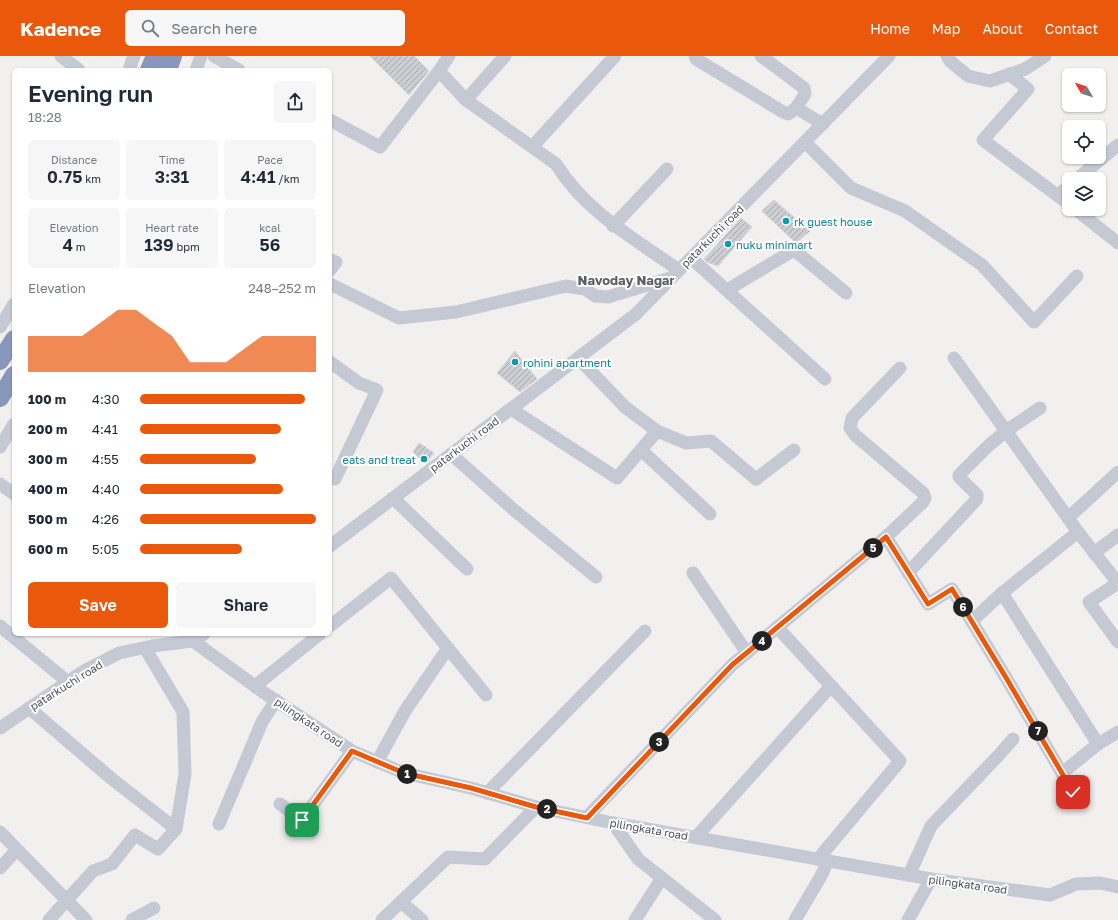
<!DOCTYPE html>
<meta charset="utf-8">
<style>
body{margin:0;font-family:"Golos Text",sans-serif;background:#f6f6f7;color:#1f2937;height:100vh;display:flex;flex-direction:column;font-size:15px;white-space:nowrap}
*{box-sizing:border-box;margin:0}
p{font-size:13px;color:#747a83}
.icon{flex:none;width:22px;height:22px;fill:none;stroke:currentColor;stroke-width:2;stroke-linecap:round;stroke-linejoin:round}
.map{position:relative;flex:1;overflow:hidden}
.details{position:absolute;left:12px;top:12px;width:320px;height:568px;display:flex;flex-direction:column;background:#fff;border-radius:6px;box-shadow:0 1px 3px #0004}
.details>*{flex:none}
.needle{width:26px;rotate:309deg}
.tools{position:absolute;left:1062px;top:12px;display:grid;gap:8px}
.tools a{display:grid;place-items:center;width:44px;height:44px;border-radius:6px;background:#fff;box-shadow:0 1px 3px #0004;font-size:20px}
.pin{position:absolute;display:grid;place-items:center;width:34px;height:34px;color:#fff;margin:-17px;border-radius:8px;box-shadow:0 2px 6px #0006}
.km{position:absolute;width:20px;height:20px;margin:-10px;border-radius:50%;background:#222;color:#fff;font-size:11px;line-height:20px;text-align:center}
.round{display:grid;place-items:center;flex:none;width:42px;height:42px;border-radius:6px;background:#f6f6f7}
.head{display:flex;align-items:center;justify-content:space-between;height:68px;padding:0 16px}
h1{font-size:22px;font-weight:600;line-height:30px}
.figures{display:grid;grid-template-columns:repeat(3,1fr);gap:6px;height:68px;padding:4px 16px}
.figures div{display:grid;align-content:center;border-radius:6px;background:#f6f6f7;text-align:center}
.figures b{font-size:17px;font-weight:600}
.figures small{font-size:11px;font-weight:400}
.figures p{font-size:11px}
.chart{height:112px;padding:8px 16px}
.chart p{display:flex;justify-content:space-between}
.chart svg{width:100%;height:72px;margin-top:4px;fill:#ea580c;opacity:.7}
.button{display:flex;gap:8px;margin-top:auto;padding:8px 16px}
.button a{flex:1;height:46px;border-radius:6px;background:#ea580c;color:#fff;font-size:16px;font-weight:600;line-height:46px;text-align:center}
.button a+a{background:#f6f6f7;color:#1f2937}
ul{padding:0 16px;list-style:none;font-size:13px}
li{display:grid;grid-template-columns:64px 48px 1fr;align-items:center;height:30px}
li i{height:10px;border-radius:5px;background:#ea580c}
header{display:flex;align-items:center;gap:24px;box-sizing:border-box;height:56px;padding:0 20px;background:#ea580c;color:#fff}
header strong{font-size:19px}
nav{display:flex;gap:22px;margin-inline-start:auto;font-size:14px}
.search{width:280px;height:36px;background:#f6f6f7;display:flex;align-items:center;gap:10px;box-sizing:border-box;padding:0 14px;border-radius:6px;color:#747a83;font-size:15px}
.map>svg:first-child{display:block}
.building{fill:url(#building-hatch);stroke:#d4d4db}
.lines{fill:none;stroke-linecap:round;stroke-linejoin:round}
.minor{stroke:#c4c9d4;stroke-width:13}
.highway{stroke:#8a97bc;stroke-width:18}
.route-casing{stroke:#fff;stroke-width:8}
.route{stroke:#ea580c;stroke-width:5}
.culture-dot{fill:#0f9aa8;stroke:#fff;stroke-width:1.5}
.labels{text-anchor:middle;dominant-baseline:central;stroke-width:4;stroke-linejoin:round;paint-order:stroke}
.culture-label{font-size:11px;fill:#0d838f;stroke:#fff;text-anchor:start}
.street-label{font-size:11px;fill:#484f5c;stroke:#fff}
.quarter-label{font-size:13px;font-weight:bold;fill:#5c5e64;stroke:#fff}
</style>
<header>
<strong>Kadence</strong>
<div class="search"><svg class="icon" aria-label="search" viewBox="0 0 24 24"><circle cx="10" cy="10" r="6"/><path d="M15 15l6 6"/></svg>Search here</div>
<nav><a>Home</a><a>Map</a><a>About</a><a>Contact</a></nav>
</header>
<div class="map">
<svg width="1118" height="864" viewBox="0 0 1118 864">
<defs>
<pattern id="building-hatch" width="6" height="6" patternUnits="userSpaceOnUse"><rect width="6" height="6" fill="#cdced4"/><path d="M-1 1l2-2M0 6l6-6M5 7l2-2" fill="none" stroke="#a8aaaf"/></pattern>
</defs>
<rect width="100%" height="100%" fill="#f2f0ef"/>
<g class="building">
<path d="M 370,0 L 414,0 L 429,15 L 409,39 Z"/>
<path d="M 774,144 L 810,175 L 796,187 L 762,155 Z"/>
<path d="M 741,162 L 752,171 L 718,210 L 707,206 L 704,203 Z"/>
<path d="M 515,295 L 537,323 L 520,336 L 497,317 Z"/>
<path d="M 419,387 L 434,397 L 425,408 L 413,396 Z"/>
</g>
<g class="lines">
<g class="minor">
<path d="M 61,0 L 79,14"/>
<path d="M 214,0 L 239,14"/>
<path d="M 695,0 L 696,3 L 783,56 L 788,58 L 796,52 L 805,38 L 804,32 L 761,0"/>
<path d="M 947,0 L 950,5 L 968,20 L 990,25 L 1025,13 L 1045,0"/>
<path d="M 129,14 L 134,0"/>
<path d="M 196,14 L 201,0"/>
<path d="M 439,15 L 449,0"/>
<path d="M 1009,18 L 1028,33 L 983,84 L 1069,148"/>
<path d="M 466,44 L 505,0"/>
<path d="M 796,52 L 823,68"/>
<path d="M 330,64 L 380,91 L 439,15 L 466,44 L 556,108 C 585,155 634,183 679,214"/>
<path d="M 805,86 L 851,132 L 905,155 L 982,209 L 1034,266 L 1077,220"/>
<path d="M 532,91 L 615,0"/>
<path d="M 1077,123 L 1118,89"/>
<path d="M 1058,139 L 1069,130"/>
<path d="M 1075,153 L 1118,187"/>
<path d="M 613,170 L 667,113"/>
<path d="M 691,202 L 825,323"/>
<path d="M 330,204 L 336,206 L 330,214"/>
<path d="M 330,228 L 399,262 L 456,256 L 566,230 L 585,233 L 595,240 L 608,241 L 670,222"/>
<path d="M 727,234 L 794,194 L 846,237"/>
<path d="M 0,271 L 14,248"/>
<path d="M 578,302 L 625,351 L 657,375 L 686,387 L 711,385 L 756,423 L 794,394"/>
<path d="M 954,302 L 1078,476 L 1118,527 L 1089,546 L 1118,586"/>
<path d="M 330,306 L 359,327 L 377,334 L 335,423 L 330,421"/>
<path d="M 511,353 L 617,422 L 657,375"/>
<path d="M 0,391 L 14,368"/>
<path d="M 641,394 L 710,458"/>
<path d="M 451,398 L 514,454 L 596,521"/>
<path d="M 0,428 L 14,438"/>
<path d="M 393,442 L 467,513"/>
<path d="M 1068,462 L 1118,416"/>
<path d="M 1078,476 L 1002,537 L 1098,688 L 1118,676"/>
<path d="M 886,481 L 923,446 L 925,442 L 923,437 L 855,379 L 850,372 L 852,362 L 900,312"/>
<path d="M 330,490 L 636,258 L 889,0"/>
<path d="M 1094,497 L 1118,479"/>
<path d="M 693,517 L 747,597"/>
<path d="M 908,517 L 977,443 L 977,439 L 959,421 L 959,419 L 988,390 L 1006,375 L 1040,352"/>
<path d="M 972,565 L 1002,537"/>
<path d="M 0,570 L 68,626"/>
<path d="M 330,570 L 391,522 L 486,639"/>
<path d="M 777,571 L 900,705 L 818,803"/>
<path d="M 193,585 L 263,636 L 352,695 L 404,717 L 471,732 L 536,751 L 613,767 L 931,823 L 1050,839 L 1076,828 L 1100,827 L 1118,831"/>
<path d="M 255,630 L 320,578"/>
<path d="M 29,652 L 112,723 L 176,773 L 185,718 L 183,656 L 145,592"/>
<path d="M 0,672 L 84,615 L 119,597 L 152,590 L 193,585 L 204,578"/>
<path d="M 377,706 L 405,655 L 448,592"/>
<path d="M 1062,717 L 1098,688"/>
<path d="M 487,737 L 645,575"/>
<path d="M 280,748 L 302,764 L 352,695"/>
<path d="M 587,761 L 732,609 L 886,481 L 928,548 L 952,533 L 1005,620 L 1073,736"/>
<path d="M 613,767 L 638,803 L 715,864"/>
<path d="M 219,768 L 262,666 L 276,644"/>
<path d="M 0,776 L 86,864"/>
<path d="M 696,781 L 831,630"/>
<path d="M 0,812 L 12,799"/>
<path d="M 909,819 L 931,770 L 998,700 L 1013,683"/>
<path d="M 401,846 L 422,864"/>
<path d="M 49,864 L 93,815 L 112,808 L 135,779 L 158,793 L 176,773"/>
<path d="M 132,864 L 154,852"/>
<path d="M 382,864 L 448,801 L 485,803 L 536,751"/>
<path d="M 635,864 L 662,822"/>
<path d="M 795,864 L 821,820 L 828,805"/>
<path d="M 908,864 L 931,823"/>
</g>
<g class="highway">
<path d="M 149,14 L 155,0"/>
<path d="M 168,14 L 173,0"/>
<path d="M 0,305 L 14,283"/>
<path d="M 0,342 L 14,319"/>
</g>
</g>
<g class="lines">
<g class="route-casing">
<path id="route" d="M 302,764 L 352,695 L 404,717 L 471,732 L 536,751 L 587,762 L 732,609 L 886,481 L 928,548 L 952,533 L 1005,620 L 1073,736"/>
</g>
<use href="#route" class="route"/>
</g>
<g class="culture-dot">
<circle cx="786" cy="165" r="4"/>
<circle cx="728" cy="188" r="4"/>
<circle cx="515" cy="306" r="4"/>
<circle cx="424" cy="403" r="4"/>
</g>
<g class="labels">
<g class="culture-label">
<text x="794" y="165">rk guest house</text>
<text x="736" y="188">nuku minimart</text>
<text x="523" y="306">rohini apartment</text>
<text x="416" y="403" text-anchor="end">eats and treat</text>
</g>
<g class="street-label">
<text transform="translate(712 180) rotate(-45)">patarkuchi road</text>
<text transform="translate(464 388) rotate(-37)">patarkuchi road</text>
<text transform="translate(66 629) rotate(-32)">patarkuchi road</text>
<text transform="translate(309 666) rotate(34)">pilingkata road</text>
<text transform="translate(649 773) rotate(10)">pilingkata road</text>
<text transform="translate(968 828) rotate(8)">pilingkata road</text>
</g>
<g class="quarter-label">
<text x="626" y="224">Navoday Nagar</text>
</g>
</g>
</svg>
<div class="tools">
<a><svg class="needle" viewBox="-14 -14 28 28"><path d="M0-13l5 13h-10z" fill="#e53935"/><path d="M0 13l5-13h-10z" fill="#747a83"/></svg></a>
<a><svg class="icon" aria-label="locate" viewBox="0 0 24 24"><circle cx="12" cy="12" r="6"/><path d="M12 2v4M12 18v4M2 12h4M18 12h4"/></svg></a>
<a><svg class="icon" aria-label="layers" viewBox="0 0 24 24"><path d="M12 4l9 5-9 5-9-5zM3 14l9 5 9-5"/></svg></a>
</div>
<div class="pin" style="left:302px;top:764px;background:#1e9e55"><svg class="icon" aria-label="arrive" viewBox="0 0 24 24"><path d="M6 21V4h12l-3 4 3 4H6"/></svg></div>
<div class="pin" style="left:1073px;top:736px;background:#d93025"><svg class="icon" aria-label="check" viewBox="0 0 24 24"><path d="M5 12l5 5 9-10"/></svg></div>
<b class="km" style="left:407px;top:718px">1</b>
<b class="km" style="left:547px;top:753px">2</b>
<b class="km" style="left:659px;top:686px">3</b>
<b class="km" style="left:762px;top:585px">4</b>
<b class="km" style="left:873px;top:492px">5</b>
<b class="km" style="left:963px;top:551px">6</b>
<b class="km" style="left:1038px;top:675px">7</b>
<section class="details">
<div class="head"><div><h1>Evening run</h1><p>18:28</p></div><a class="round"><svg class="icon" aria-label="share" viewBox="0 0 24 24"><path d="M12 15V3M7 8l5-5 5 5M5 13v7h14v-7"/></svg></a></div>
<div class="figures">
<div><p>Distance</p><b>0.75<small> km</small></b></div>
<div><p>Time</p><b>3:31</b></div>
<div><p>Pace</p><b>4:41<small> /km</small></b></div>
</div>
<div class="figures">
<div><p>Elevation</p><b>4<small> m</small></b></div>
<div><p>Heart rate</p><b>139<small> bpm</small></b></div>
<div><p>kcal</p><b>56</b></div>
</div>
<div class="chart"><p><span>Elevation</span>248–252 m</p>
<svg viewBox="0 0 160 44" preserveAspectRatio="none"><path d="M0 44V22L10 22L20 22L30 22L40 14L50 6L60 6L70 14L80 22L90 38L100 38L110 38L120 30L130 22L140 22L150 22L160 22V44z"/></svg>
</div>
<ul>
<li><b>100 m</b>4:30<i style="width:94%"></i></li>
<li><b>200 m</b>4:41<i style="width:80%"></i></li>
<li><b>300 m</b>4:55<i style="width:66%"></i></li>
<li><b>400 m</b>4:40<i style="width:81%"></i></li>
<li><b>500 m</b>4:26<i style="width:100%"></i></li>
<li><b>600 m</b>5:05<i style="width:58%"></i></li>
</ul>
<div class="button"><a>Save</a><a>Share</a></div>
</section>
</div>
